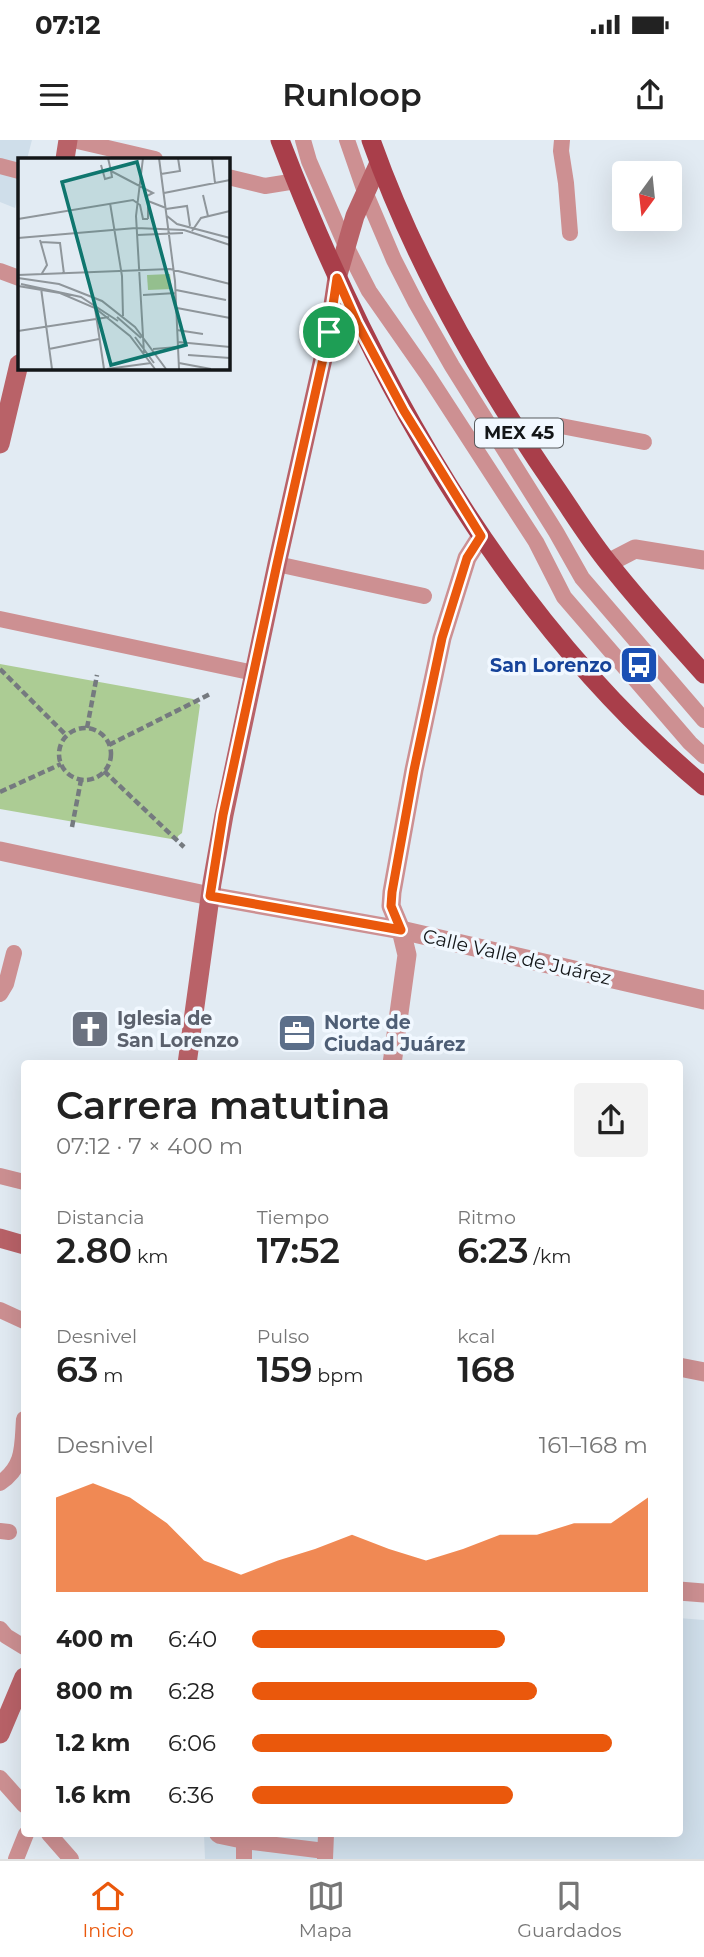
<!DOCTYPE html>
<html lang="es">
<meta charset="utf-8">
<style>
body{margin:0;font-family:Montserrat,sans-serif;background:#f2f2f2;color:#222;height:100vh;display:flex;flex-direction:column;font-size:26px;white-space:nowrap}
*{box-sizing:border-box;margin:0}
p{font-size:23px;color:#767676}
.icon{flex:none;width:38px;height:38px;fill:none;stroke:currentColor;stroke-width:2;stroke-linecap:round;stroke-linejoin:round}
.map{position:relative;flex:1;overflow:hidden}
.details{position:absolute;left:21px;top:920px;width:662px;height:777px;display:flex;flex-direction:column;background:#fff;border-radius:7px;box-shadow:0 7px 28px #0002}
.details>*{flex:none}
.needle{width:46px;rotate:195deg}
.tools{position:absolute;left:612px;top:21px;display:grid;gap:14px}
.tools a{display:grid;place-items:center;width:70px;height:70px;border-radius:7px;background:#fff;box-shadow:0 7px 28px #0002;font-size:35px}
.pin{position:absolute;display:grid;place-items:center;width:60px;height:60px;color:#fff;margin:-30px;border:4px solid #fff;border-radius:50%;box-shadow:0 2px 7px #0007}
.round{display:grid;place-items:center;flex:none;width:74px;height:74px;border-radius:7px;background:#f2f2f2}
.headline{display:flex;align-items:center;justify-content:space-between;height:119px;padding:0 35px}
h1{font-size:38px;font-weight:600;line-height:52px}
.stats{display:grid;grid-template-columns:repeat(3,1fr);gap:10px;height:119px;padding:7px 35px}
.stats div{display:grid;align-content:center}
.stats b{font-size:35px;font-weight:600}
.stats small{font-size:19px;font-weight:400}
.stats p{font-size:19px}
.chart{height:196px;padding:14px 35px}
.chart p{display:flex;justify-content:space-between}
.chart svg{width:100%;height:126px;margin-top:7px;fill:#ea580c;opacity:.7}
ul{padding:0 35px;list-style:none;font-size:23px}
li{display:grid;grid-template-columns:112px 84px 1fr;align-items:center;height:52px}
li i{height:18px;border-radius:9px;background:#ea580c}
.status{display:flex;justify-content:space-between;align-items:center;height:49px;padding:0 35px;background:#fff;direction:ltr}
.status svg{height:19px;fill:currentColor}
header{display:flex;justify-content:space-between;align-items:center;height:91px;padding:0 35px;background:#fff;font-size:32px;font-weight:600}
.menu{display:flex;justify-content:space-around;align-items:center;height:98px;border-top:2px solid #e0e0e0;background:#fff;font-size:19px;color:#767676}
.menu a{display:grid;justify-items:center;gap:4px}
.menu .current{color:#ea580c}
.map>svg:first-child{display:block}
.built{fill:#cfdeea}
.green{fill:#accc94}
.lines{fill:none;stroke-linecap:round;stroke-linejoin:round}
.path{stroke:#757a7f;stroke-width:4.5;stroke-dasharray:7 3.5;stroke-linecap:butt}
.service{stroke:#cd9092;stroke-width:16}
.minor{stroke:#cd9092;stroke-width:19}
.secondary{stroke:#b96268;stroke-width:19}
.primary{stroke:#a93e4a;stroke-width:19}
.route-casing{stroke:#fff;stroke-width:14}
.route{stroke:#ea580c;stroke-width:9}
.labels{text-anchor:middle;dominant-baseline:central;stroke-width:7;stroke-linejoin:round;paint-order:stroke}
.shield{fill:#f1f8ff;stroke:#565a5d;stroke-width:2}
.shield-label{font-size:18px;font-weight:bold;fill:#131618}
.transit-label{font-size:19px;font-weight:bold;fill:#164399;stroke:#f1f8ff;text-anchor:end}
.street-label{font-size:19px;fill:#131618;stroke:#f1f8ff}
.worship-label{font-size:19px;font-weight:bold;fill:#5b616d;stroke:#f1f8ff;text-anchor:start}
.service-label{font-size:19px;font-weight:bold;fill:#4e5e75;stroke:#f1f8ff;text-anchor:start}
.inset-road{fill:none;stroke:#8f969b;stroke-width:2}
.view{fill:#0f766e;fill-opacity:0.15;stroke:#0f766e;stroke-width:3.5}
.inset-edge{fill:none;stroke:#131618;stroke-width:3.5}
</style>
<div class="status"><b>07:12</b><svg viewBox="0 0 49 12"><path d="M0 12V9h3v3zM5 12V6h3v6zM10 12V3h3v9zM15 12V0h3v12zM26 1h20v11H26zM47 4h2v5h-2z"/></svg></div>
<header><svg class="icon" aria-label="menu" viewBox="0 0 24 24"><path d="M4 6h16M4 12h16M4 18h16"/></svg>Runloop<svg class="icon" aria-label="share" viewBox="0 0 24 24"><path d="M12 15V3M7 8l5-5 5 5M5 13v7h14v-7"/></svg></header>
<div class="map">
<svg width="704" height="1719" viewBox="0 0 704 1719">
<rect width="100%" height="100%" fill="#e2ebf3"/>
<g class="built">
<path d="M 0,0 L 32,0 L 27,19 L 19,19 L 19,52 L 15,68 L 0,62 Z"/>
<path d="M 679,1478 L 704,1480 L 704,1719 L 205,1719 L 204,1694 L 679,1694 Z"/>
</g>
<path class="green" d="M 0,524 L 193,559 L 200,565 L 182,693 L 178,696 L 177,700 L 0,669 Z"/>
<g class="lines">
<g class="path">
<path d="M 0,529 L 66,595"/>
<path d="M 87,588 L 97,535"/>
<circle cx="85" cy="614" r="26"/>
<path d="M 109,605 L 210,554"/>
<path d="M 104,631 L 184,707"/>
<path d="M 0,652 L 61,624"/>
<path d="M 72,687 L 81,640"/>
</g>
<g class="service">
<path d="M 73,0 L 155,19"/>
<path d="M 303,0 L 309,21 L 346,106 L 369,151 L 427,234 L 536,402 L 564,457 L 690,603 L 704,616"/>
<path d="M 347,0 L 365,52 L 394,120 L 416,163 L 452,226 L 556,392 L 582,438 L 704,580"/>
<path d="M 562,0 L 561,11 L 566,43 L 570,93"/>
<path d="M 0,26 L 19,31"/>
<path d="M 228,37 L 265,46 L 296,41"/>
<path d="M 0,131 L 19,138"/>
<path d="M 524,302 L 548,288 L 561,286 L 644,302"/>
<path d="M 277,424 L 424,456"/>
<path d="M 0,479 L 254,533"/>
<path d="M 0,854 L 6,844 L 14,813"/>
<path d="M 0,1036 L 24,1042"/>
<path d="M 0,1170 L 24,1181"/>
<path d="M 0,1343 C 25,1326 22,1305 24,1279"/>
<path d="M 0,1391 L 9,1392"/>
<path d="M 0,1489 L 6,1496 L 24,1507"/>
<path d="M 0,1638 L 24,1665"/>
<path d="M 49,1694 L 71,1719"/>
<path d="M 217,1694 L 220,1696 L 244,1701 L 244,1719"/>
<path d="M 245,1694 L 244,1701 L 325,1711"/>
<path d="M 16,1719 L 26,1694"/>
<path d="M 325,1719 L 326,1694"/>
</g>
<g class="minor">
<path d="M 608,423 L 635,409 L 704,420"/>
<path d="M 0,711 L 210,756 L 401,790 L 704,860"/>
<path d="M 392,924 L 407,815 L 401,790 L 391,766 L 392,752 L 414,630 L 442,498 L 467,418 L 481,396"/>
<path d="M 679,1227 L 704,1232"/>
<path d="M 679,1451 L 704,1453"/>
</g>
<g class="secondary">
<path d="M 65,19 L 68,0"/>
<path d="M 0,304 L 19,224"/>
<path d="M 187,924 L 212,743 L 224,675 L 277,424 L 329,192 L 337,138 L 355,76 L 379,23"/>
<path d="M 0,1098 L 24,1105"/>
<path d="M 0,1594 L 24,1537"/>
</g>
<g class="primary">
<path d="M 280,0 C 372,240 504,479 704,646"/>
<path d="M 371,0 C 415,124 483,243 558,351 C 575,376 591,402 610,425 C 640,463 672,498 704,534"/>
</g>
</g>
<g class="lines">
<g class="route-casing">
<path id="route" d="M 337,138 L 357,183 L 404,271 L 481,396 L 467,418 L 442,498 L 414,630 L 392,752 L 391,766 L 401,790 L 210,756 L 223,675 L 277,424 L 329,192 Z"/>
</g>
<use href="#route" class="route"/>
</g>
<defs>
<g id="bus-square" transform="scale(2.0125)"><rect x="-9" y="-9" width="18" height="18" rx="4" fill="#1a4fb4" stroke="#f1f8ff"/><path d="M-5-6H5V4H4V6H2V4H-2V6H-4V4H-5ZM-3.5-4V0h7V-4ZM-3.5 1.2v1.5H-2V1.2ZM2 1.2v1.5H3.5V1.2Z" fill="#fff"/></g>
<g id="church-square" transform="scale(2.0125)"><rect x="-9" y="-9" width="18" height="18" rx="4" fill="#6b7280" stroke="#f1f8ff"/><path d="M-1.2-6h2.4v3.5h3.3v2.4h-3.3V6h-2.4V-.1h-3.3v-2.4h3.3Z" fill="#fff"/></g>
<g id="office-square" transform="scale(2.0125)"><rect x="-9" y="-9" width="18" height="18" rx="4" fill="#5c6f8a" stroke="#f1f8ff"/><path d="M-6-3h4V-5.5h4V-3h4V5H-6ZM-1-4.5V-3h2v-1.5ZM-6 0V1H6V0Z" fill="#fff"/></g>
</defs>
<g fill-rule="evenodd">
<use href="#bus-square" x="639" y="525"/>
<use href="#church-square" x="90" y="889"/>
<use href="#office-square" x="297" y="893"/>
</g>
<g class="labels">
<rect class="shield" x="475" y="278.5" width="88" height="29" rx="5"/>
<g class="shield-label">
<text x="519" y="293">MEX 45</text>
</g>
<g class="transit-label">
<text x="612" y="525">San Lorenzo</text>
</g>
<g class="street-label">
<text transform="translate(517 817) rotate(13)">Calle Valle de Juárez</text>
</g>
<g class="worship-label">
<text x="117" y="878">Iglesia de<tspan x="117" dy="22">San Lorenzo</tspan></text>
</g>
<g class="service-label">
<text x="324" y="882">Norte de<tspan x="324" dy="22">Ciudad Juárez</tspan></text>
</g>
</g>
<g transform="translate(18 18)">
<rect width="212" height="212" fill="#e2ebf3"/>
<path d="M 152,116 L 154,131 L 130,132 L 129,117 Z" fill="#accc94"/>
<path class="inset-road" d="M 90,0 L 93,13 L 135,35 L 127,39M 125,0 L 118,58 L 126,195M 141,0 L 157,123 L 161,211M 194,0 L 197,25M 83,7 L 87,21 L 94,19 L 93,13M 143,16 L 162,13 L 160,0M 146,35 L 212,22M 185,37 L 190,58M 92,45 L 104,118 L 105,158M 148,51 L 169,48 L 172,68M 149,58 L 159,66 L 212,80M 0,61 L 115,42 L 122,47 L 125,61 L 130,61M 130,61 L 130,43 L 148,50M 118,70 L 166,72 L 212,87M 174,73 L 183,60 L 212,53M 119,77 L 165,75M 0,80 L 118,70M 22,82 L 29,107 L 23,117M 23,84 L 42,85 L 46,116M 0,117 L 152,111 L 212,126M 0,120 L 41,126 L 84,143 L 117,169 L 148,211M 3,126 L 63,139 L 100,163M 0,128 L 42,135 L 77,150 L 112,178 L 137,211M 23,130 L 34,211M 158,132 L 208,142M 125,137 L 158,135M 77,150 L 86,211M 159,150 L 212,160M 99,159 L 123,180M 159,172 L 185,176M 0,173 L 91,159M 117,179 L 136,205M 160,184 L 212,189M 31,191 L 81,181M 135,191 L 160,189M 170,197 L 212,200M 161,205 L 193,211M 89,211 L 133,205"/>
<path class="view" d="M 119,4 L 168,187 L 93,207 L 44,24 Z"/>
<rect width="212" height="212" class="inset-edge"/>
</g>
</svg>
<div class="tools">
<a><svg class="needle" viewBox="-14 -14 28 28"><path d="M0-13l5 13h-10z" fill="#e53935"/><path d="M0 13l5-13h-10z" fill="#767676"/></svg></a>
</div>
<div class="pin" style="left:329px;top:192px;background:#1e9e55"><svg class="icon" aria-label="arrive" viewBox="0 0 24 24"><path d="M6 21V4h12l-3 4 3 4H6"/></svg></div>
<section class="details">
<div class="headline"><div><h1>Carrera matutina</h1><p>07:12 · 7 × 400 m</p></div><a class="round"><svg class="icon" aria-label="share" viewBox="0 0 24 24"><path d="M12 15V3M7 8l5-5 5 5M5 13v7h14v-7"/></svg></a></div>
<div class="stats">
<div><p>Distancia</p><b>2.80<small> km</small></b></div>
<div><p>Tiempo</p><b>17:52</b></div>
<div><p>Ritmo</p><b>6:23<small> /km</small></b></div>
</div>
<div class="stats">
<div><p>Desnivel</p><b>63<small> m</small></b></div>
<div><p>Pulso</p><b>159<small> bpm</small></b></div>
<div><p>kcal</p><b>168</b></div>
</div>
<div class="chart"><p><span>Desnivel</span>161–168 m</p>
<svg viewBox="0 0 160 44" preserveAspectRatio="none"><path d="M0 44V11L10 6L20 11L30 20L40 33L50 38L60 33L70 29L80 24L90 29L100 33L110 29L120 24L130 24L140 20L150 20L160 11V44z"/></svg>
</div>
<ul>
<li><b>400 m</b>6:40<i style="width:64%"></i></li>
<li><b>800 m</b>6:28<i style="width:72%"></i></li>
<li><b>1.2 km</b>6:06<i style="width:91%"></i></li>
<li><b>1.6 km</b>6:36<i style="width:66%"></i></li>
</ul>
</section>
</div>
<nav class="menu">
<a class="current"><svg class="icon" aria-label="home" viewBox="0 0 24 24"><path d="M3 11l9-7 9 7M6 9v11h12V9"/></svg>Inicio</a>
<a><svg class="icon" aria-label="map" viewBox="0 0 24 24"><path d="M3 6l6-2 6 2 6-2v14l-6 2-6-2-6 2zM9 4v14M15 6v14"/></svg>Mapa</a>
<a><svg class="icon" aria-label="saved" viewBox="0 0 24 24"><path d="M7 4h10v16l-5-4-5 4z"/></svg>Guardados</a>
</nav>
